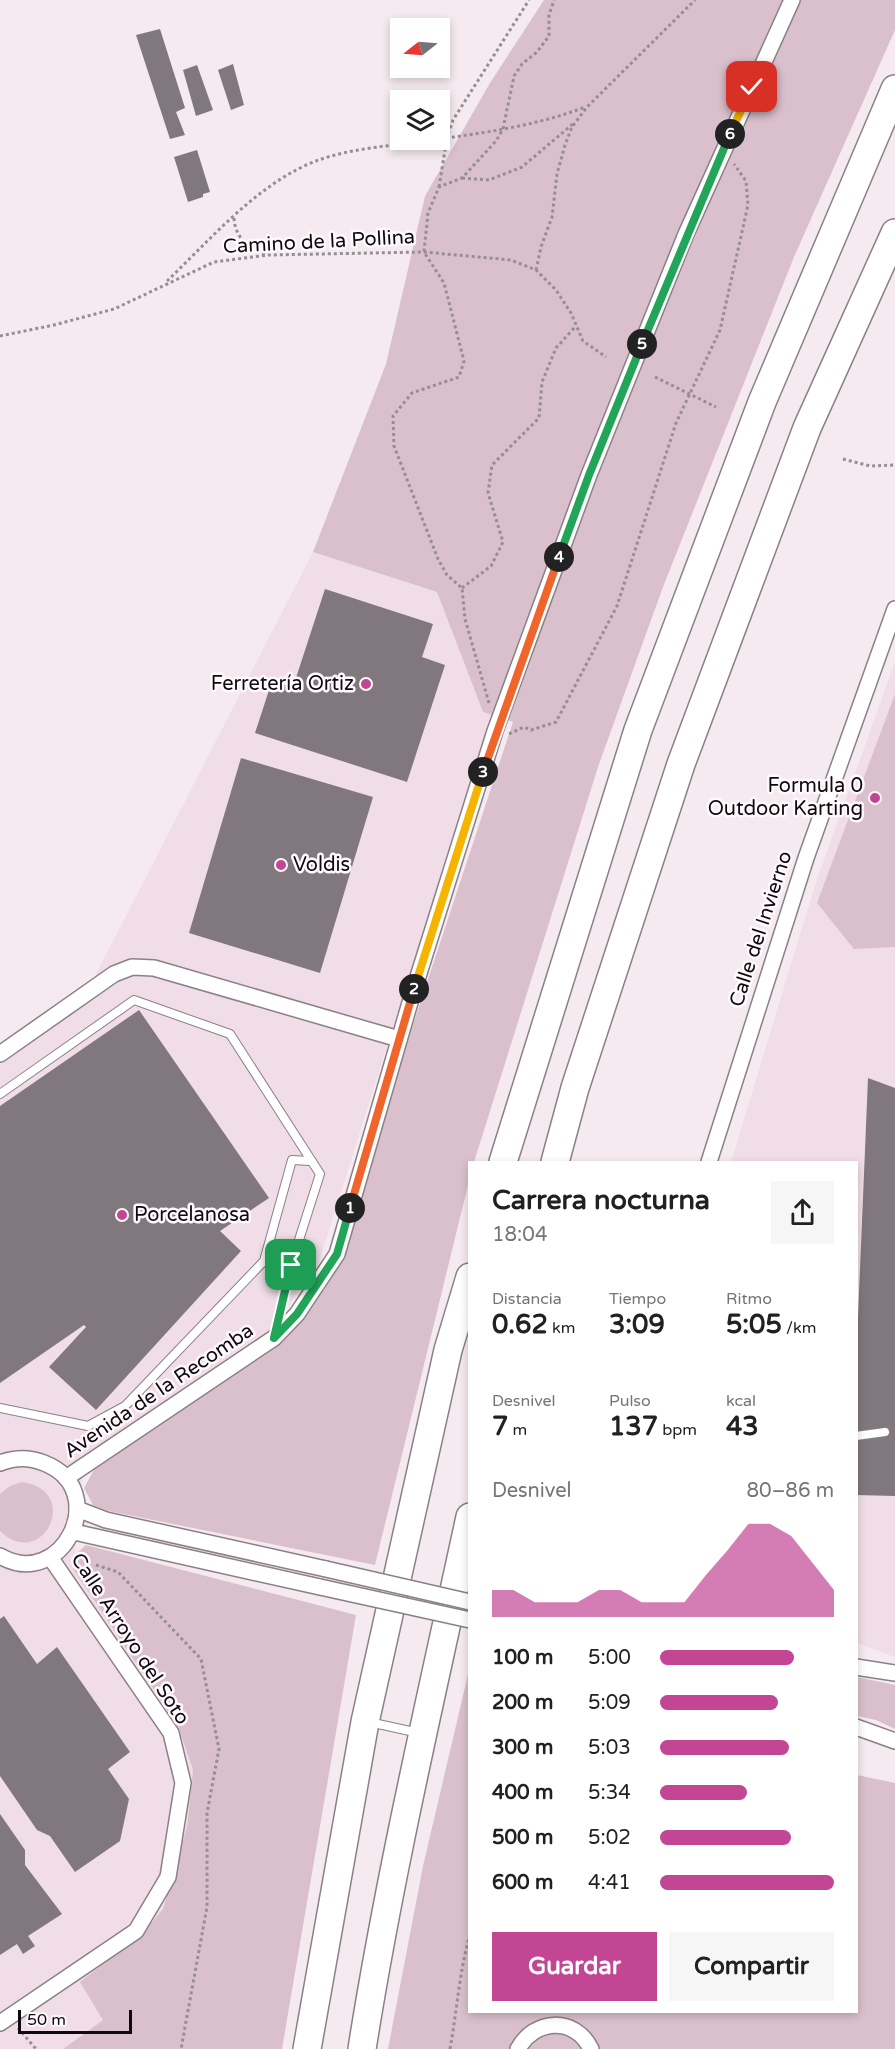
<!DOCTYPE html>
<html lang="es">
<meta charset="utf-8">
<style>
body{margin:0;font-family:"Varela Round",sans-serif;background:#f6f6f6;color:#202124;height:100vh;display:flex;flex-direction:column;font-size:22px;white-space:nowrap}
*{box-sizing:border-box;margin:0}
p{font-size:20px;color:#757577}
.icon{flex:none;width:33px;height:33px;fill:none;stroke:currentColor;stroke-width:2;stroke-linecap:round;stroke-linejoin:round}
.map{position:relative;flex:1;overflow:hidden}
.drawer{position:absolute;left:468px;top:1161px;width:390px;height:852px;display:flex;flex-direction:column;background:#fff;border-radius:0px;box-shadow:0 3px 9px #0003}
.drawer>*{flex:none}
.needle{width:39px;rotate:253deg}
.controls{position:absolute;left:390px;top:18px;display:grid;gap:12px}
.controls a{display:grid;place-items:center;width:60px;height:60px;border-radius:0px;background:#fff;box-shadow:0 3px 9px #0003;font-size:30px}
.scale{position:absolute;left:18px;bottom:15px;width:114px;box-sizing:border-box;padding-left:6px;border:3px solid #0e0a0c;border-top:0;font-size:16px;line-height:21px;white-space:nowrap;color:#0e0a0c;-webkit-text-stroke:4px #fff8fc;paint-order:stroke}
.pin{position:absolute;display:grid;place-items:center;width:51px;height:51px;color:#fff;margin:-26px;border-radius:12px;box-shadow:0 3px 9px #0006}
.km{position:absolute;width:30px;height:30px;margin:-15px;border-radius:50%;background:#222;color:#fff;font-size:16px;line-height:30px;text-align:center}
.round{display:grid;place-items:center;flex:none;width:63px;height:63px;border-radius:0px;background:#f6f6f6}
.head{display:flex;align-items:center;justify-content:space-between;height:102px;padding:0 24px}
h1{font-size:27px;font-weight:800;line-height:45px}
.metrics{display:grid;grid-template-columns:repeat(3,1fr);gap:9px;height:102px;padding:6px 24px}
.metrics div{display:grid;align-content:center}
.metrics b{font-size:26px;font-weight:800}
.metrics small{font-size:16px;font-weight:400}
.metrics p{font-size:16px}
.chart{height:168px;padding:12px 24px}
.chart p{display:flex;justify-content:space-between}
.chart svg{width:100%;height:108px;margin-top:6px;fill:#c34695;opacity:.7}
.cta{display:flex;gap:12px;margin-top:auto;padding:12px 24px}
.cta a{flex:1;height:69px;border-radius:0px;background:#c34695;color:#fff;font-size:24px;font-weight:800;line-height:69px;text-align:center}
.cta a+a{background:#f6f6f6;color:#202124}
ul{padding:0 24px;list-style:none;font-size:20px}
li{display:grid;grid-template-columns:96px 72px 1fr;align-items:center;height:45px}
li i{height:15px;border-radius:8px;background:#c34695}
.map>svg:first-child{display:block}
.built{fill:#f0dde7}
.green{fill:#dac0cd}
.building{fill:#81787d}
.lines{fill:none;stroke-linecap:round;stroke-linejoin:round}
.service-casing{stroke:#8a8085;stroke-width:10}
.minor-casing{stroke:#8a8085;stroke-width:18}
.motorway-casing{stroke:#8a8085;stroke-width:30}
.path{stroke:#968e92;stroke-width:3;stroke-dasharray:3 3;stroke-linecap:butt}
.service{stroke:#fff;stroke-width:8}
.minor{stroke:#fff;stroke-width:15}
.motorway{stroke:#fff;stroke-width:27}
.minor-bridge-casing{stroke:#8a8085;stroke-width:18;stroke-linecap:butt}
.minor-bridge{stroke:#fff;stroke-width:15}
.split-1-casing{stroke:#fff;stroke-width:12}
.split-2-casing{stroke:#fff;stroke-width:12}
.split-3-casing{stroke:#fff;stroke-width:12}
.split-4-casing{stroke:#fff;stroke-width:12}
.split-5-casing{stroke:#fff;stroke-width:12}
.split-6-casing{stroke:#fff;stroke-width:12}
.split-7-casing{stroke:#fff;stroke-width:12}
.split-1{stroke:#22a559;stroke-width:8}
.split-2{stroke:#f0652b;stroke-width:8}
.split-3{stroke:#f5b400;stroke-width:8}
.split-4{stroke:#f0652b;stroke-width:8}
.split-5{stroke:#22a559;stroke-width:8}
.split-6{stroke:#22a559;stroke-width:8}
.split-7{stroke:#f5b400;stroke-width:8}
.poi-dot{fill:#c34695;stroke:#fff8fc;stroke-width:2}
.labels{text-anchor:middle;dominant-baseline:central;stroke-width:5;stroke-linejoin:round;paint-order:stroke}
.street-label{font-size:20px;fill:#0e0a0c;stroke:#fff8fc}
.poi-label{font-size:20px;fill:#0e0a0c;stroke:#fff8fc;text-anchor:end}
</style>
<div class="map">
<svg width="895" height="2049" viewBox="0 0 895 2049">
<rect width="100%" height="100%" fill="#f5eaef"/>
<g class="built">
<path d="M 313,552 L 437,592 L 483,712 L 491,715 L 319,1262 L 272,1328 L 85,1455 L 73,1569 L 178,1726 L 193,1770 L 187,1827 L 163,1909 L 143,1933 L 103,2020 L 63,2049 L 0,2049 L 0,1047 L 90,986 Z"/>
<path d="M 895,662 L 895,1657 L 857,1643 L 856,1162 L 731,1162 L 816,882 Z"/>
</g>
<g class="green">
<path d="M 544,0 L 895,0 L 895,30 L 794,257 L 663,587 L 599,764 L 474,1162 L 470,1162 L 469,1181 L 375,1565 L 109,1511 L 93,1505 L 84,1488 L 94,1470 L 276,1345 L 325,1289 L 347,1247 L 401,1061 L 513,722 L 483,712 L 437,592 L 313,552 L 386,364 L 425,196 L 490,83 Z"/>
<path d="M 895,694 L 895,947 L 854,949 L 817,903 Z"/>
<path d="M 22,1482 C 83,1491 42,1572 0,1531 L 0,1494 L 10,1486 Z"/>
<path d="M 86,1545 L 356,1615 L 282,2049 L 63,2049 L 103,2020 L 80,1982 L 143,1933 L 163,1909 L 187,1827 L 193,1770 L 178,1726 L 73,1569 L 74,1556 Z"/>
<path d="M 469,1670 L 470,2012 L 856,2012 L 857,1775 L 895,1783 L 895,2049 L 388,2049 L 423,1866 Z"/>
<path d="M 857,1677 L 895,1685 L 895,1729 L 876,1720 L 857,1716 Z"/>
</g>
<g class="building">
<path d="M 160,29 L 185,108 L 176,112 L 185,135 L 170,139 L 136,35 Z"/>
<path d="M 233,64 L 244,105 L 231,110 L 218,70 Z"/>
<path d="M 197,65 L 213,110 L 196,116 L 183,70 Z"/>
<path d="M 197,150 L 210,192 L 203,194 L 203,197 L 188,202 L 174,157 Z"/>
<path d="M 325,589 L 433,624 L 422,657 L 445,665 L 407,782 L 255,733 L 272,681 L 293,687 Z"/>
<path d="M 241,758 L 373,797 L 320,973 L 189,933 Z"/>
<path d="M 139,1010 L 269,1198 L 220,1231 L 241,1251 L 96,1410 L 49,1367 L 86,1327 L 84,1325 L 0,1383 L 0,1106 Z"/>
<path d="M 868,1078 L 895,1088 L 895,1496 L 856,1495 L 856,1366 Z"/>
<path d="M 4,1616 L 37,1664 L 57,1647 L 130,1752 L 108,1769 L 129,1799 L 120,1841 L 75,1872 L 50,1836 L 37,1830 L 0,1776 L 0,1619 Z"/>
<path d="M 0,1814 L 25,1850 L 25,1865 L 62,1914 L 28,1936 L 35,1946 L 23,1954 L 17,1944 L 0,1955 Z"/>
</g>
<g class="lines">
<g class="service-casing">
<g id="service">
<path d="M 0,1094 L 134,1000 L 230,1034 L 320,1174 L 291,1265 L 276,1331"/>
<path d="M 0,1408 L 88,1426 L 125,1406 L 264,1261 L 292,1160 L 310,1161"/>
<path d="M 856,1436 L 885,1432"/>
<path d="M 369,1722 L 419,1733"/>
</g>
</g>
<g class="minor-casing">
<g id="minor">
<path d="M 0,1054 L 114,974 L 132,967 L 154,968 L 399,1039"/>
<path d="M 709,1162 L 806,858 L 895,609"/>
<path d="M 0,1463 C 16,1457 29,1457 44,1463 C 113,1490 62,1592 0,1556"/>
<path d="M 66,1478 L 274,1338 L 297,1314 L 337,1254 L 411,999 L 495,731 L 589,475 L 686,234 L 792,0"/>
<path d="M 77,1509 L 106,1520 L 326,1569"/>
<path d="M 74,1532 L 320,1587"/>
<path d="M 856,1667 L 895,1673"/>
<path d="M 856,1727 L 895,1741"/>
<path d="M 0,2023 L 136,1931 L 168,1877 L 183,1783 L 171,1733 L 50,1557"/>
<path d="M 518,2049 C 534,2019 575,2016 591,2049"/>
</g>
</g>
<g class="motorway-casing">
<g id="motorway">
<path d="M 503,1162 L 638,730 L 762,402 L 895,89"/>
<path d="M 555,1162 L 575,1088 L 681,764 L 807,428 L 895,233"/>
<path d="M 307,2049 L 365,1722 L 448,1350 L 470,1277"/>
<path d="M 362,2049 C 390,1872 432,1693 470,1517"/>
</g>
</g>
<g class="path">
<path d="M 440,139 C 489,132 539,125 585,107"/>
<path d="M 462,178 L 489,180 L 522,167 L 574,123"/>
<path d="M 439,187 L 447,138 L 453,120 L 529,0"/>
<path d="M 234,218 C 235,238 249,249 267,255"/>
<path d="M 536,270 L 541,247 L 552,217 L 557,174 L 565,145 L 572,127 L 587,107 L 695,0"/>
<path d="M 167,281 C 211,239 258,183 316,161 C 353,147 400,145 439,140"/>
<path d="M 0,336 L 54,325 L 114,309 L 214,262 L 268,255 L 424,252 L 511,260 L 536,270 L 556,290 L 571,313 L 583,341 L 606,357"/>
<path d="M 655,377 L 716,407"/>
<path d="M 843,459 L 870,466 L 895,465"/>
<path d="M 462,588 L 491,566 L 503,542 L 488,493 L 492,465 L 539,418 L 542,382 L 556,348 L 575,327"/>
<path d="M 489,703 L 465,619 L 462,588 L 447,575 L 438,559 L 394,446 L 393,416 L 412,393 L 459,377 L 464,361 L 444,283 L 424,252 L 428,213 L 439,187 L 462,178 L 496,141 L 503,129 L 514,76 L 522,64 L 537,52 L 549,36 L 549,15 L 554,0"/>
<path d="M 509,734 L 524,727 L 531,730 L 556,722 L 617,606 L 676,423 L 720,330 L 748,205 L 746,181 L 734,164"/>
<path d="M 96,1565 L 118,1572 L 201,1659 L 219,1749 L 207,1813 L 207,1907 L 181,2049"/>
<path d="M 18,2028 L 36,2049"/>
<path d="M 450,2049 C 457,2011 459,1972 470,1935"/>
</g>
<use href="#service" class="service"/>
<use href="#minor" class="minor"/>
<use href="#motorway" class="motorway"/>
<g class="minor-bridge-casing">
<g id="minor-bridge">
<path d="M 326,1569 L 470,1602"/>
<path d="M 320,1587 L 470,1620"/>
</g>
</g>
<use href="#minor-bridge" class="minor-bridge"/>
</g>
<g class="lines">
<g class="split-1-casing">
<path id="split-1" d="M 291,1265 L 274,1338 L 297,1314 L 337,1254 L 350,1208"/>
</g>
<g class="split-2-casing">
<path id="split-2" d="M 350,1208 L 414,989"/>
</g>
<g class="split-3-casing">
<path id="split-3" d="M 414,989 L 483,772"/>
</g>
<g class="split-4-casing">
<path id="split-4" d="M 483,772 L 559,557"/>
</g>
<g class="split-5-casing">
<path id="split-5" d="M 559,557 L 589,475 L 642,344"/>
</g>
<g class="split-6-casing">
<path id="split-6" d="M 642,344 L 730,134"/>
</g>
<g class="split-7-casing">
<path id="split-7" d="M 730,134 L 752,87"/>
</g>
<use href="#split-1" class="split-1"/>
<use href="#split-2" class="split-2"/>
<use href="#split-3" class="split-3"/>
<use href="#split-4" class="split-4"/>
<use href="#split-5" class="split-5"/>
<use href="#split-6" class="split-6"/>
<use href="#split-7" class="split-7"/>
</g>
<g class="poi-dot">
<circle cx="366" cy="684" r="6"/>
<circle cx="875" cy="798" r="6"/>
<circle cx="281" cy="865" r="6"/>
<circle cx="122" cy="1215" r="6"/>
</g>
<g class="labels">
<g class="street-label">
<text transform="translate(319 242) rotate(-3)">Camino de la Pollina</text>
<text transform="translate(761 929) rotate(-72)">Calle del Invierno</text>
<text transform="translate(159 1391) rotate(-34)">Avenida de la Recomba</text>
<text transform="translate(130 1639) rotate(57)">Calle Arroyo del Soto</text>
</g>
<g class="poi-label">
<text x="354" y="684">Ferretería Ortiz</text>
<text x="863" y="786">Formula 0<tspan x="863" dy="23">Outdoor Karting</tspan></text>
<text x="293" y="865" text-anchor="start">Voldis</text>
<text x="134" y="1215" text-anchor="start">Porcelanosa</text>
</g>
</g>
</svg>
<div class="controls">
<a><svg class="needle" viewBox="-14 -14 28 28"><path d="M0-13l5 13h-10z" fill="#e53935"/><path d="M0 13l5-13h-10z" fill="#757577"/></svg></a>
<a><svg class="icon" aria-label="layers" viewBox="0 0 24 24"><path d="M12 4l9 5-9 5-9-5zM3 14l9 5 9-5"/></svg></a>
</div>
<div class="scale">50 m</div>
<div class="pin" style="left:291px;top:1265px;background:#1e9e55"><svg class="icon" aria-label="arrive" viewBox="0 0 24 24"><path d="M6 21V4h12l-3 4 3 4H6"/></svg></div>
<div class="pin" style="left:752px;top:87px;background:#d93025"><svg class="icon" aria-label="check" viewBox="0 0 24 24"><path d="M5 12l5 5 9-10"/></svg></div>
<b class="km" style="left:350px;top:1208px">1</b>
<b class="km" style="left:414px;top:989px">2</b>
<b class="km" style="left:483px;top:772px">3</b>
<b class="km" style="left:559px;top:557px">4</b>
<b class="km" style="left:642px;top:344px">5</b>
<b class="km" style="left:730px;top:134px">6</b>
<section class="drawer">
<div class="head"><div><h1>Carrera nocturna</h1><p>18:04</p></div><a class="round"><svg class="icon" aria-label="share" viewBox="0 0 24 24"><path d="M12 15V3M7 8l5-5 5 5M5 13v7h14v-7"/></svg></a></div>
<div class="metrics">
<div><p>Distancia</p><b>0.62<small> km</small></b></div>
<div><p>Tiempo</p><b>3:09</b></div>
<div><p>Ritmo</p><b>5:05<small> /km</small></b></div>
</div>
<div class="metrics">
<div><p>Desnivel</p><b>7<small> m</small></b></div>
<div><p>Pulso</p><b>137<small> bpm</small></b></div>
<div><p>kcal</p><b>43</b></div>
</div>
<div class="chart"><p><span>Desnivel</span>80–86 m</p>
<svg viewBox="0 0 160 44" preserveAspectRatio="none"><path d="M0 44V33L10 33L20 38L30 38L40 38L50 33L60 33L70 38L80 38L90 38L100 27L110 17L120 6L130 6L140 11L150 22L160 33V44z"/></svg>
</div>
<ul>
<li><b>100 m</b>5:00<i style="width:77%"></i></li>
<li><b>200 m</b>5:09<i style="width:68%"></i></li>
<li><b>300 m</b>5:03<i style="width:74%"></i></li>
<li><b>400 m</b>5:34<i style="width:50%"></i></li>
<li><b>500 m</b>5:02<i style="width:75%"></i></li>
<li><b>600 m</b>4:41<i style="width:100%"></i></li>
</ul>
<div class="cta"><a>Guardar</a><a>Compartir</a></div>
</section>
</div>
